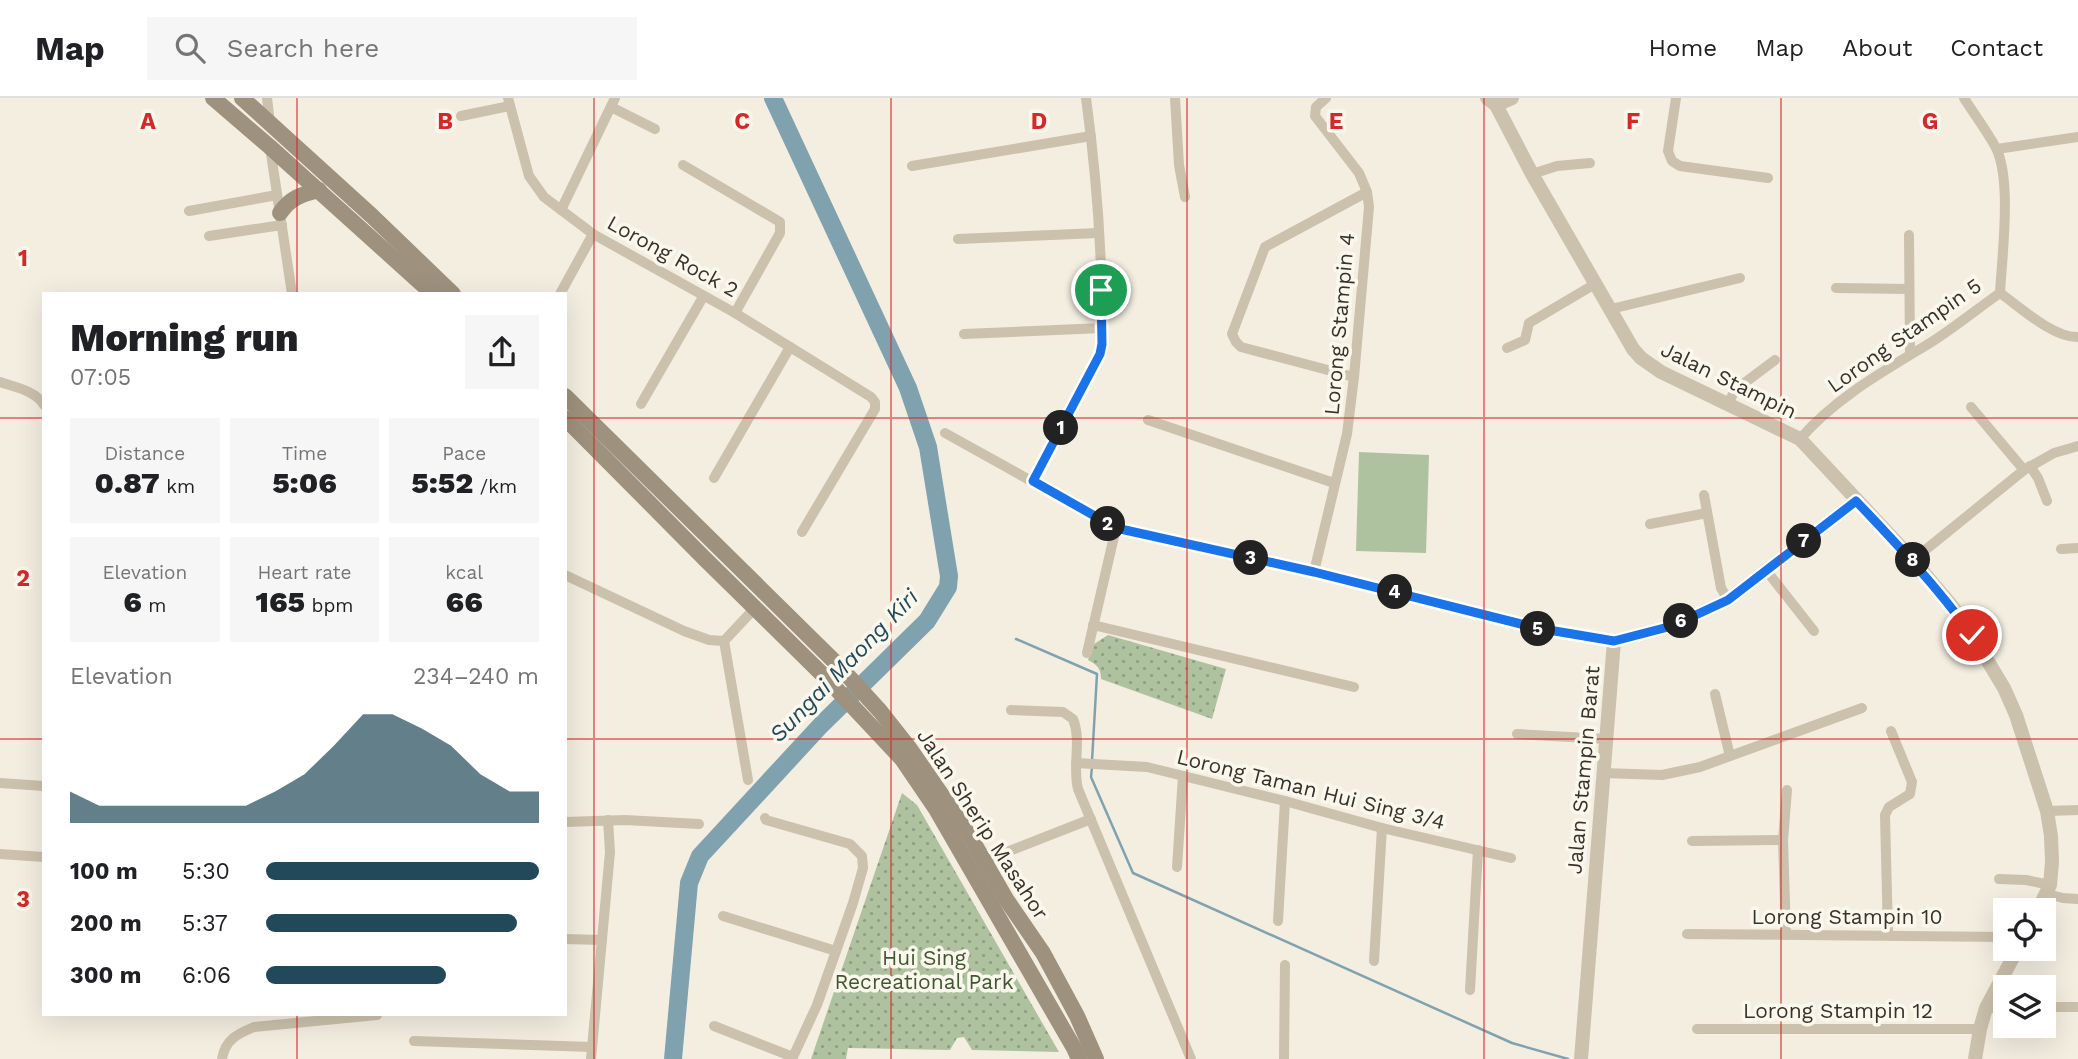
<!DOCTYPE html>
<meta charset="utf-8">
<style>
body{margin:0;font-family:"Work Sans",sans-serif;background:#f6f6f6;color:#202124;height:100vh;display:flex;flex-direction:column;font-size:26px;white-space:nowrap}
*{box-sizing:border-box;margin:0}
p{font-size:23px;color:#757577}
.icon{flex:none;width:38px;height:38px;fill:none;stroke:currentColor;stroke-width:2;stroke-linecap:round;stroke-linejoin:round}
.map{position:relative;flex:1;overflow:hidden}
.panel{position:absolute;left:42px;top:194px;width:525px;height:724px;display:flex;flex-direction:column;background:#fff;border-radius:0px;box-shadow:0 7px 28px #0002}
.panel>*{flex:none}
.fabs{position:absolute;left:1993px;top:800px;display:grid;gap:14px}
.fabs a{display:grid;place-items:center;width:63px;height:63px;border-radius:0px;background:#fff;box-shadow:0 7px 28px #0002;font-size:35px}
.pin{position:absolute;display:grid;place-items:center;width:60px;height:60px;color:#fff;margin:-30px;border:4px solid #fff;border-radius:50%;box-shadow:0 2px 7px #0007}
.km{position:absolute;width:35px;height:35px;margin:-18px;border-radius:50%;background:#222;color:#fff;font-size:19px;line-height:35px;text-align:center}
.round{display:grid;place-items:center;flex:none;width:74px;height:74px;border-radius:0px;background:#f6f6f6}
.summary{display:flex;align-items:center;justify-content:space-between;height:119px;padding:0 28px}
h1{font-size:38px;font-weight:800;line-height:52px}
.figures{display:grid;grid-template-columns:repeat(3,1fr);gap:10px;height:119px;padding:7px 28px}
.figures div{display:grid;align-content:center;border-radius:0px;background:#f6f6f6;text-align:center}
.figures b{font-size:30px;font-weight:800}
.figures small{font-size:19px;font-weight:400}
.figures p{font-size:19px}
.chart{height:196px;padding:14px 28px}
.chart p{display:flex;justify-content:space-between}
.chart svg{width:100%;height:126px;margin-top:7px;fill:#21495a;opacity:.7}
ul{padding:0 28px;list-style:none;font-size:23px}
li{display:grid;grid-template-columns:112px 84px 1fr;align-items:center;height:52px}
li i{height:18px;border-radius:9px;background:#21495a}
header{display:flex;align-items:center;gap:42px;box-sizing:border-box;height:98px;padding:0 35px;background:#fff;border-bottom:2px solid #e0e0e0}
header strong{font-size:33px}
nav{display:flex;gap:38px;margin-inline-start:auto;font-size:24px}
.search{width:490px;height:63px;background:#f6f6f6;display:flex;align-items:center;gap:18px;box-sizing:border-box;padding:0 24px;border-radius:0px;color:#757577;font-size:26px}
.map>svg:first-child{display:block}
.park{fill:url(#park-dots)}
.garden{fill:#afc2a0}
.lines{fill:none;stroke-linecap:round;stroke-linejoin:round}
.stream{stroke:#80a2af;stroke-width:2.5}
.river{stroke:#80a2af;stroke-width:18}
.minor{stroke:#cbc1ac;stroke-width:10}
.tertiary{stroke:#cbc1ac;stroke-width:14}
.secondary{stroke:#9e917d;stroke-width:16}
.route-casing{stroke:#fff;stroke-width:14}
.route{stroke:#1a73e8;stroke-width:9}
.grid{fill:none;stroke:#d62828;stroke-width:2;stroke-opacity:0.55}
.labels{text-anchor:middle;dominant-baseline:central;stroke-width:7;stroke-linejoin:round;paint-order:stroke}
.street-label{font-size:21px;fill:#39322b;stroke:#faf7ed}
.park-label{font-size:21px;fill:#3f572f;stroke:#faf7ed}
.water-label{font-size:23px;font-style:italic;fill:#21495a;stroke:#faf7ed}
.grid-label{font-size:23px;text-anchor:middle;font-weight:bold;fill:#d62828;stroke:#faf7ed;stroke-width:7;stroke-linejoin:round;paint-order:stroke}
</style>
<header>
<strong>Map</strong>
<div class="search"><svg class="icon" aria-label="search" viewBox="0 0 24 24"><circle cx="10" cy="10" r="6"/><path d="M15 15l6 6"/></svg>Search here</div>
<nav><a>Home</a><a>Map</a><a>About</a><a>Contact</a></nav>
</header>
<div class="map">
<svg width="2078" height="961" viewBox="0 0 2078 961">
<defs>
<pattern id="park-dots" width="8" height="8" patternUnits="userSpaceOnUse" patternTransform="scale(1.75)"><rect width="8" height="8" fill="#afc2a0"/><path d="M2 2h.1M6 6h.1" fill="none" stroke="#8f9e83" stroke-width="1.8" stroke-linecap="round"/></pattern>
</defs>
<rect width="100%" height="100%" fill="#f3eee0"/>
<g class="park">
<path d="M 1108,537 L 1226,571 L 1212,621 L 1101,581 C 1101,570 1097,567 1088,562 L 1094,546 Z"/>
<path d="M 902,695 L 917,707 L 1059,954 L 972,952 L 964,939 L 957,940 L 950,952 L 848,950 L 846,961 L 811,961 Z"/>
</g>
<path class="garden" d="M 1359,354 L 1429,357 L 1426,455 L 1356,453 Z"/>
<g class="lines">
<g class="stream">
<path d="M 1016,541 L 1097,576 L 1092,663"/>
<path d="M 1092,669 L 1091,679 L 1133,775 L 1512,945 L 1568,961"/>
</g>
<path class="river" d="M 673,961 L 689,785 L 700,758 L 821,627 L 927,523 L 948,489 L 949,478 L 928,349 L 908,290 L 773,0"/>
<g class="minor">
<path d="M 267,0 L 270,25"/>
<path d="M 508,0 L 529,78 L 544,99 L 593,136 L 735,215 L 871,299 L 875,304 L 875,311 L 802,434"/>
<path d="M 1175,0 L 1179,67 L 1185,99"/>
<path d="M 1676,0 L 1668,53 L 1672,63 L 1680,68 L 1768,80"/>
<path d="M 1964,0 C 1974,16 1987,33 1996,50 C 2012,82 2002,158 2000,195"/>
<path d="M 611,9 L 655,31"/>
<path d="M 461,18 L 510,8"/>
<path d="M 270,49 L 292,196"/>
<path d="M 1997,51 L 2078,39"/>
<path d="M 683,67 L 780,124 L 780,135 L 735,215"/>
<path d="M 912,68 L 1091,38"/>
<path d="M 1532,76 L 1557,68 L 1590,65"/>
<path d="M 561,112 L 615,0"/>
<path d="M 189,113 L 277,97"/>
<path d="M 1909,137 L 1910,256"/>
<path d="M 209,138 L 282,127"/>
<path d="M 958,141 L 1098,135"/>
<path d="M 1836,190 L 1909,191"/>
<path d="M 2000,195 C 2020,209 2053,240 2078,239"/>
<path d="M 560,196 L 593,136"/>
<path d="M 1611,211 L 1740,180"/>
<path d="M 964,236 L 1102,230"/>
<path d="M 1507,250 L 1525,242 L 1529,225 L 1595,186"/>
<path d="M 1354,279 L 1241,249 L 1236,244 L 1232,236 L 1265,149 L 1367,94"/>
<path d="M 0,284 C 15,289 36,293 44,307"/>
<path d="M 641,306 L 703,199"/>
<path d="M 1728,306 L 1735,292 L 1775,262"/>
<path d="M 1971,309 L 2024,372"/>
<path d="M 1148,322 L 1334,385"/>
<path d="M 945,335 L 1116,430 L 1314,474 L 1537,530 L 1614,543"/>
<path d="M 1800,341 C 1835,300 1884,273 1930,245 C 1954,230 1977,211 2000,195"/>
<path d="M 2030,368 L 2038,380 L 2047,403"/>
<path d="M 714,380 L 790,249"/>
<path d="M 1033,383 L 1100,256 L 1102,246 C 1103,164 1097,81 1086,0"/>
<path d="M 1704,397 L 1721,490 L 1728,502"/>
<path d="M 1650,426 L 1707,415"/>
<path d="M 2061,451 L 2078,450"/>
<path d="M 1913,462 L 2024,372 L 2054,355 L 2078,348"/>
<path d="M 1766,472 L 1814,533"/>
<path d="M 1314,474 L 1347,336 L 1354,279 L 1369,109 L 1367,94 L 1359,75 L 1315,18 L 1316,9 L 1326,0"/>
<path d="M 565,477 L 684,533 L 709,542 L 724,543 L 755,510"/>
<path d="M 1093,527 L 1354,589"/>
<path d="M 724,543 L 748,682"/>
<path d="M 1087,555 L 1116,430"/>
<path d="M 1715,596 L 1730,658"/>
<path d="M 1011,612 L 1063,614 L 1073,621 C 1082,643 1072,668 1078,691 L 1191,961"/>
<path d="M 1517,636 L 1606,641"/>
<path d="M 1076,665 L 1147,669 L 1285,703 L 1382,730 L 1511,760"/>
<path d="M 1603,675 L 1662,677 L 1700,669 L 1862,610"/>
<path d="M 0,685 L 44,688"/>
<path d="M 2047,713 L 2078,712"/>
<path d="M 765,720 L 766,722 L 850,746 L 862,758 L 863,770 L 853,805 L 817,907 L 792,961"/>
<path d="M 565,724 L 625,722 L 699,726"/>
<path d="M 1692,743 L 1783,742"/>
<path d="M 0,756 L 44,759"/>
<path d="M 984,763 L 1091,721"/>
<path d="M 1177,769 L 1183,678"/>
<path d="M 1999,781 L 2026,782 L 2050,787"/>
<path d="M 2047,796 L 2063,800 L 2078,801"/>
<path d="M 723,818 L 836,853"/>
<path d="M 1278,823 L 1285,703"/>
<path d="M 1687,836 L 2006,839"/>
<path d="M 1786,837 L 1783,742 L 1787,692"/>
<path d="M 1888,837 L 1885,717 L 1889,709 L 1910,696 L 1912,684 L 1891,633"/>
<path d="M 565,841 L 602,842"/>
<path d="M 1374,863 L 1382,730"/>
<path d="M 1470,892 L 1478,752"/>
<path d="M 2044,909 L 2078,909"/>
<path d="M 1986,910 L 2006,910"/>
<path d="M 714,928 L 793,959"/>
<path d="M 1697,931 L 1980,931"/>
<path d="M 414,943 L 592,949"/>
<path d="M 222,961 C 225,942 237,936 254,929 L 377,917"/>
<path d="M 591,961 L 610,754 L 608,722"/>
<path d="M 1284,961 L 1285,867"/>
</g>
<g class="tertiary">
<path d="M 1487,0 L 1496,7 L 1532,76 L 1633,251 L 1641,260 L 1661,274 L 1800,341 L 1913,462 L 1952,508 L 1972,537 L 2004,590 L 2016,617 L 2047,713 L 2051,738 L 2052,764 L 2050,787 L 2038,812"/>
<path d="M 1496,7 L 1512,0"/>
<path d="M 1581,961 L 1614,543 L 1672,528 L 1728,502 L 1856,403"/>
<path d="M 1975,961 L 1980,931 L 1986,910 L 2018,850"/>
</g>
<g class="secondary">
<path d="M 213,0 L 270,49 L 433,196"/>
<path d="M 242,0 L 372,118 L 453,196"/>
<path d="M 280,115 C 290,100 302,96 319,92"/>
<path d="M 565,298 L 838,567 L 880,613 L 910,651 L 968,735 L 1006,801 L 1043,855 L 1077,918 L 1096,961"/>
<path d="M 565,320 L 705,461 L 826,580 L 902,661 L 936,711 L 1074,950 L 1079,961"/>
</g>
</g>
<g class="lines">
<g class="route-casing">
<path id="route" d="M 1101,192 L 1102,246 L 1100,256 L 1033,383 L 1116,430 L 1314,474 L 1537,530 L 1614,543 L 1672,528 L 1728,502 L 1856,403 C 1897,446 1937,489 1972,537"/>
</g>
<use href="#route" class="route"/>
</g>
<path class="grid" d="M 297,0 L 297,196M 594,0 L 594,961M 891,0 L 891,961M 1187,0 L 1187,961M 1484,0 L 1484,961M 1781,0 L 1781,961M 0,320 L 44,320M 565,320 L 2078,320M 0,641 L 44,641M 565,641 L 2078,641M 297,917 L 297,961"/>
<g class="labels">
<g class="street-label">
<text transform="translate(673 158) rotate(29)">Lorong Rock 2</text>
<text transform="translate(1339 226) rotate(-85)">Lorong Stampin 4</text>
<text transform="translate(1904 237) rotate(-35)">Lorong Stampin 5</text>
<text transform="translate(1729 282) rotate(26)">Jalan Stampin</text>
<text transform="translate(1583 672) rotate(-85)">Jalan Stampin Barat</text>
<text transform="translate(1311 691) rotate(14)">Lorong Taman Hui Sing 3/4</text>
<text transform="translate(983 726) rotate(57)">Jalan Sherip Masahor</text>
<text x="1847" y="818">Lorong Stampin 10</text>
<text x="1838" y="912">Lorong Stampin 12</text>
</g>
<g class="park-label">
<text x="924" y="859">Hui Sing<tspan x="924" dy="24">Recreational Park</tspan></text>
</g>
<g class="water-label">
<text transform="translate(844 568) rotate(-46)">Sungai Maong Kiri</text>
</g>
</g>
<g class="grid-label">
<text x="148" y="31">A</text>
<text x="445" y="31">B</text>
<text x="742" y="31">C</text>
<text x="1039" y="31">D</text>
<text x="1336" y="31">E</text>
<text x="1633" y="31">F</text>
<text x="1930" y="31">G</text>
<text x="23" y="168">1</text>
<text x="23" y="488">2</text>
<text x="23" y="809">3</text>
</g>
</svg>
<div class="fabs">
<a><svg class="icon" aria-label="locate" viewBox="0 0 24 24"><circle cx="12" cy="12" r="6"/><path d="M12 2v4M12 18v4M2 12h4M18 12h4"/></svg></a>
<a><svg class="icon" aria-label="layers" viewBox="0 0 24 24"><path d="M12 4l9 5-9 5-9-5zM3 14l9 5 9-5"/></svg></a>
</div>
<div class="pin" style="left:1101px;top:192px;background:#1e9e55"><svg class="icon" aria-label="arrive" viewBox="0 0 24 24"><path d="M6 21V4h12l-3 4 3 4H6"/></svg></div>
<div class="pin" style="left:1972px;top:537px;background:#d93025"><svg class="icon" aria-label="check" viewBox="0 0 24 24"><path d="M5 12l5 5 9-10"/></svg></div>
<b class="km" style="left:1061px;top:330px">1</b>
<b class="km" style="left:1108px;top:426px">2</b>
<b class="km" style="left:1251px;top:460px">3</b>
<b class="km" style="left:1395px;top:494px">4</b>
<b class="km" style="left:1538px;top:531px">5</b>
<b class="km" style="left:1681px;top:523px">6</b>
<b class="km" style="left:1804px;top:443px">7</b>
<b class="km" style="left:1913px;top:462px">8</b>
<section class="panel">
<div class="summary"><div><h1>Morning run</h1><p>07:05</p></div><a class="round"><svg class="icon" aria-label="share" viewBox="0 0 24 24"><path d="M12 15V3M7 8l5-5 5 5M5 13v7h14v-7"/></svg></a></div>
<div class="figures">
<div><p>Distance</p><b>0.87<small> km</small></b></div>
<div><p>Time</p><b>5:06</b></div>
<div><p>Pace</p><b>5:52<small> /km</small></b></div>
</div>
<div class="figures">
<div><p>Elevation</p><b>6<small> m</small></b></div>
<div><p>Heart rate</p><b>165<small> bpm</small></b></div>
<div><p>kcal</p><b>66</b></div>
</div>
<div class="chart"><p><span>Elevation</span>234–240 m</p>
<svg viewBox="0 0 160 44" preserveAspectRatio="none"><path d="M0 44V33L10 38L20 38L30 38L40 38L50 38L60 38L70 33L80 27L90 17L100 6L110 6L120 11L130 17L140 27L150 33L160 33V44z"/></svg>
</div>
<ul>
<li><b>100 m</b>5:30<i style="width:100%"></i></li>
<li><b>200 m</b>5:37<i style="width:92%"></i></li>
<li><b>300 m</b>6:06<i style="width:66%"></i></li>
</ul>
</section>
</div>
